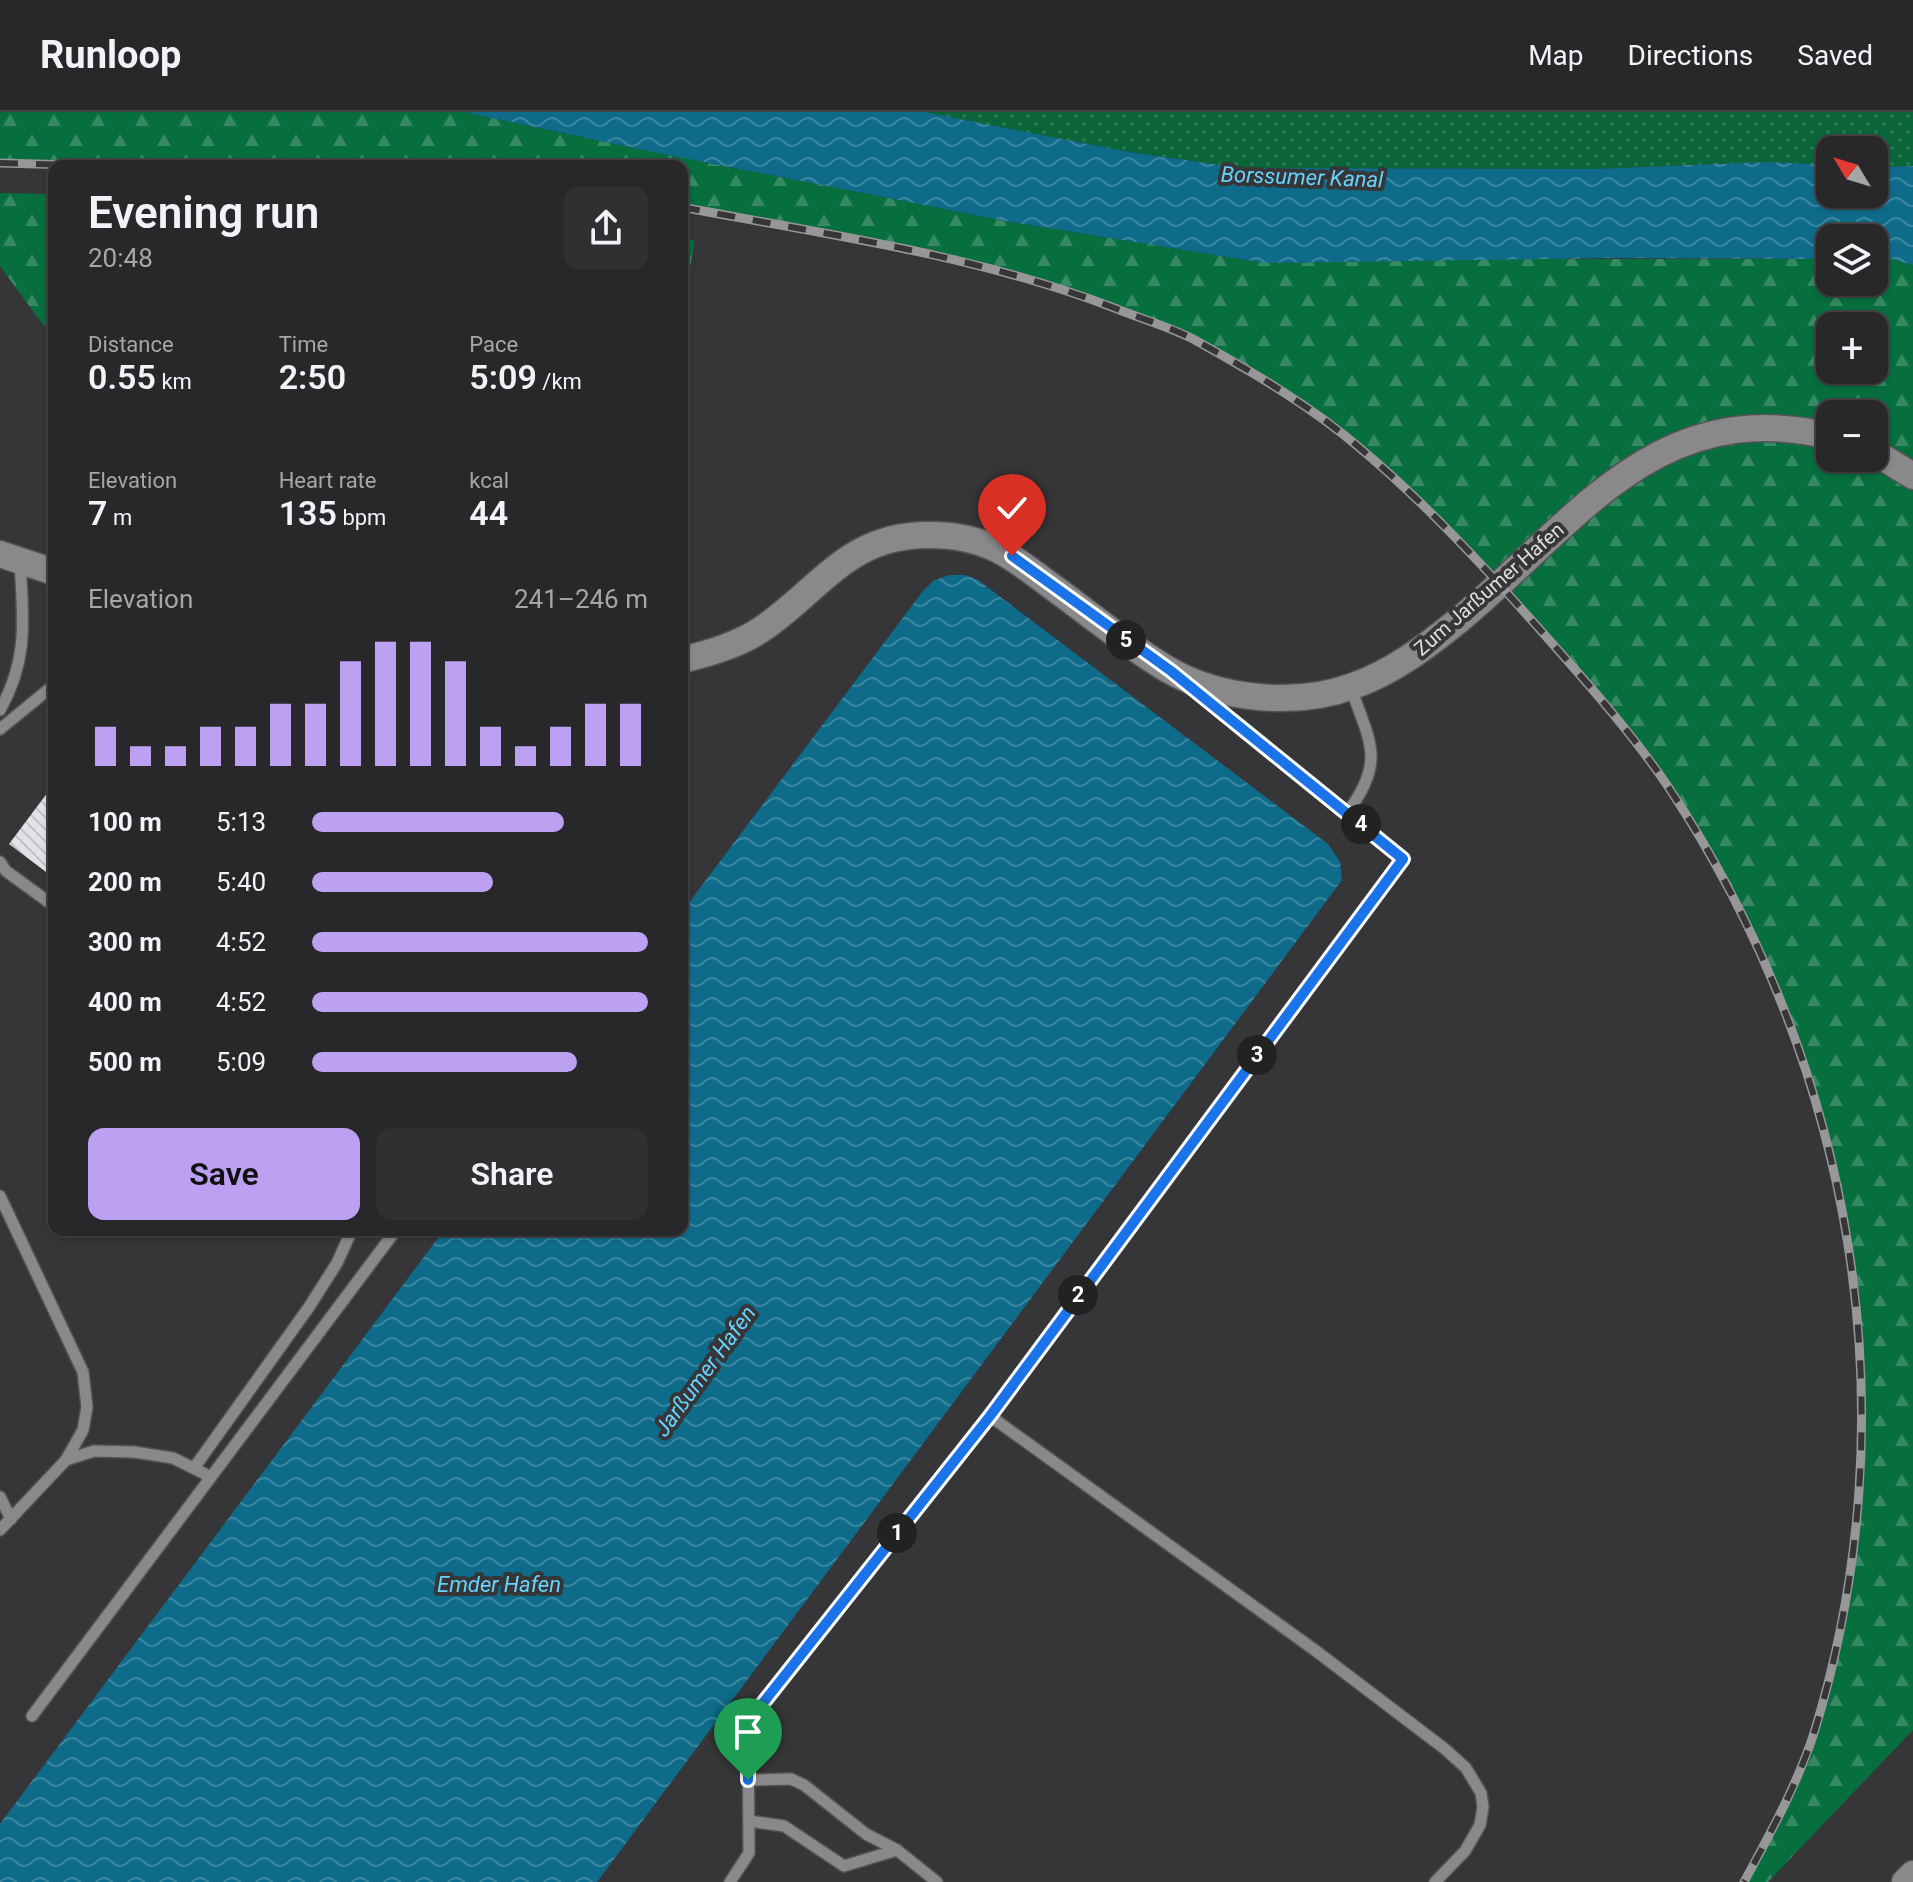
<!DOCTYPE html>
<meta charset="utf-8">
<style>
body{margin:0;font-family:Roboto,sans-serif;background:#303032;color:#f1f3f6;height:100vh;display:flex;flex-direction:column;font-size:30px;white-space:nowrap}
*{box-sizing:border-box;margin:0}
p{font-size:26px;color:#a5a6a8}
.icon{flex:none;width:44px;height:44px;fill:none;stroke:currentColor;stroke-width:2;stroke-linecap:round;stroke-linejoin:round}
.map{position:relative;flex:1;overflow:hidden}
.drawer{position:absolute;left:48px;top:48px;width:640px;height:1076px;display:flex;flex-direction:column;background:#28282a;border-radius:16px;box-shadow:0 2px 6px #0004,0 0 0 2px #444447}
.drawer>*{flex:none}
.needle{width:52px;rotate:308deg}
.controls{position:absolute;left:1816px;top:24px;display:grid;gap:16px}
.controls a{display:grid;place-items:center;width:72px;height:72px;border-radius:16px;background:#28282a;box-shadow:0 2px 6px #0004,0 0 0 2px #444447;font-size:40px}
.pin{position:absolute;display:grid;place-items:center;width:68px;height:68px;color:#fff;margin:-82px -34px;border-radius:50% 50% 50% 0;rotate:-45deg;box-shadow:0 0 8px #0007}
.pin .icon{rotate:45deg}
.km{position:absolute;width:40px;height:40px;margin:-20px;border-radius:50%;background:#222;color:#fff;font-size:22px;line-height:40px;text-align:center}
.round{display:grid;place-items:center;flex:none;width:84px;height:84px;border-radius:16px;background:#303032}
.summary{display:flex;align-items:center;justify-content:space-between;height:136px;padding:0 40px}
h1{font-size:44px;font-weight:600;line-height:60px}
.figures{display:grid;grid-template-columns:repeat(3,1fr);gap:12px;height:136px;padding:8px 40px}
.figures div{display:grid;align-content:center}
.figures b{font-size:34px;font-weight:600}
.figures small{font-size:22px;font-weight:400}
.figures p{font-size:22px}
.chart{height:224px;padding:16px 40px}
.chart p{display:flex;justify-content:space-between}
.chart svg{width:100%;height:144px;margin-top:8px;stroke:#bca0f2;stroke-width:6}
.cta{display:flex;gap:16px;margin-top:auto;padding:16px 40px}
.cta a{flex:1;height:92px;border-radius:16px;background:#bca0f2;color:#111;font-size:32px;font-weight:600;line-height:92px;text-align:center}
.cta a+a{background:#303032;color:#f1f3f6}
ul{padding:0 40px;list-style:none;font-size:26px}
li{display:grid;grid-template-columns:128px 96px 1fr;align-items:center;height:60px}
li i{height:20px;border-radius:10px;background:#bca0f2}
header{display:flex;align-items:center;gap:48px;box-sizing:border-box;height:112px;padding:0 40px;background:#28282a;border-bottom:2px solid #444447}
header strong{font-size:38px}
nav{display:flex;gap:44px;margin-inline-start:auto;font-size:28px}
.map>svg:first-child{display:block}
.grass{fill:url(#grass-dots)}
.forest{fill:url(#forest-firs);fill-rule:evenodd}
.water{fill:url(#water-waves)}
.building{fill:url(#building-back-hatch)}
.lines{fill:none;stroke-linecap:round;stroke-linejoin:round}
.service-casing{stroke:#535355;stroke-width:14}
.tertiary-casing{stroke:#535355;stroke-width:29}
.service{stroke:#89888b;stroke-width:11}
.tertiary{stroke:#89888b;stroke-width:26}
.rail-casing{stroke:#979699;stroke-width:9}
.rail{stroke:#363538;stroke-width:6;stroke-dasharray:18;stroke-linecap:butt}
.route-casing{stroke:#fff;stroke-width:16}
.route{stroke:#1a73e8;stroke-width:10}
.labels{text-anchor:middle;dominant-baseline:central;stroke-width:8;stroke-linejoin:round;paint-order:stroke}
.street-label{font-size:20px;fill:#dfdfe1;stroke:#363538}
.water-label{font-size:22px;font-style:italic;fill:#66d3fc;stroke:#363538}
</style>
<header>
<strong>Runloop</strong>
<nav><a>Map</a><a>Directions</a><a>Saved</a></nav>
</header>
<div class="map">
<svg width="1913" height="1770" viewBox="0 0 1913 1770">
<defs>
<pattern id="grass-dots" width="8" height="8" patternUnits="userSpaceOnUse" patternTransform="scale(2)"><rect width="8" height="8" fill="#0a6539"/><path d="M2 2h.1M6 6h.1" fill="none" stroke="#2d7b55" stroke-width="1.8" stroke-linecap="round"/></pattern>
<pattern id="forest-firs" width="22" height="20" patternUnits="userSpaceOnUse" patternTransform="scale(2)"><rect width="22" height="20" fill="#076e3e"/><path d="M5 1l3.5 6h-7zM16 11l3.5 6h-7z" fill="#378963"/></pattern>
<pattern id="water-waves" width="16" height="10" patternUnits="userSpaceOnUse" patternTransform="scale(2)"><rect width="16" height="10" fill="#0e6c8a"/><path d="M0 5q4-4 8 0t8 0" fill="none" stroke="#3c87a0"/></pattern>
<pattern id="building-back-hatch" width="6" height="6" patternUnits="userSpaceOnUse" patternTransform="scale(2)"><rect width="6" height="6" fill="#e2e1e5"/><path d="M-1 5l2 2M0 0l6 6M5-1l2 2" fill="none" stroke="#c2c1c5"/></pattern>
</defs>
<rect width="100%" height="100%" fill="#363538"/>
<path class="grass" d="M 924,0 L 1913,0 L 1913,54 L 1874,55 L 1874,38 L 1830,38 L 1830,53 L 1767,50 L 1595,57 L 1243,56 L 1135,41 Z"/>
<g class="forest">
<path d="M 0,0 L 464,0 L 648,39 L 1011,110 L 1265,151 L 1516,147 L 1830,147 L 1830,170 L 1874,170 L 1874,147 L 1891,147 L 1913,153 L 1913,1618 L 1768,1770 L 1744,1770 C 1770,1722 1797,1673 1814,1621 C 1913,1299 1854,955 1669,676 C 1630,617 1581,564 1535,512 C 1480,450 1424,390 1361,336 C 1310,294 1251,258 1193,227 C 1169,214 1142,206 1116,197 C 1077,181 1035,167 993,156 C 948,143 901,137 855,128 C 797,117 740,104 682,91 L 682,54 L 312,54 L 0,50 ZM 1830,214 L 1874,214 L 1874,258 L 1830,258 ZM 1830,302 L 1874,302 L 1874,346 L 1830,346 Z"/>
<path d="M 0,81 L 54,82 L 54,222 L 43,213 L 0,154 Z"/>
<path d="M 682,126 L 695,129 L 682,196 Z"/>
</g>
<g class="water">
<path d="M 464,0 L 924,0 L 1135,41 L 1243,56 L 1595,57 L 1767,50 L 1830,53 L 1830,82 L 1874,82 L 1874,55 L 1913,54 L 1913,153 L 1891,147 L 1874,147 L 1874,126 L 1830,126 L 1830,147 L 1609,146 L 1265,151 L 1011,110 L 648,39 Z"/>
<path d="M 949,463 L 965,463 L 978,468 L 1328,732 L 1340,750 L 1342,768 L 597,1770 L 0,1770 L 0,1712 L 444,1118 L 682,1118 L 682,800 L 923,479 L 933,469 Z"/>
</g>
<path class="building" d="M 54,672 L 54,766 L 9,732 Z"/>
<g class="lines">
<g class="service-casing">
<g id="service">
<path d="M 0,598 C 29,546 23,507 20,450"/>
<path d="M 0,617 L 54,573"/>
<path d="M 1347,701 C 1386,649 1370,631 1351,576"/>
<path d="M 0,750 L 6,759 L 54,794"/>
<path d="M 0,1084 L 83,1260 L 87,1295 L 83,1318 L 66,1348 L 0,1418"/>
<path d="M 990,1304 L 1316,1539 L 1445,1637 L 1466,1656 L 1481,1681 L 1483,1695 L 1480,1713 L 1465,1739 L 1435,1770"/>
<path d="M 66,1348 L 94,1339 L 134,1340 L 173,1346 L 211,1365"/>
<path d="M 194,1356 L 309,1195 L 337,1151 L 352,1118"/>
<path d="M 0,1385 L 11,1407"/>
<path d="M 32,1604 L 396,1118"/>
<path d="M 748,1668 L 791,1667 L 804,1673 L 866,1722 L 897,1738"/>
<path d="M 749,1709 L 784,1714 L 844,1754 L 897,1738 L 937,1770"/>
<path d="M 730,1770 L 749,1741 L 748,1610 L 990,1304 L 1403,747 L 1196,580"/>
</g>
</g>
<g class="tertiary-casing">
<g id="tertiary">
<path d="M 1874,340 L 1913,364"/>
<path d="M 0,442 L 54,460"/>
<path d="M 682,548 C 710,541 738,533 762,517 C 821,477 848,422 930,423 C 987,423 1011,444 1054,476 C 1091,503 1128,534 1167,557 C 1220,588 1296,595 1353,574 C 1393,560 1427,534 1459,508 C 1577,410 1656,283 1830,324"/>
<path d="M 1905,1770 L 1913,1762"/>
</g>
</g>
<use href="#service" class="service"/>
<use href="#tertiary" class="tertiary"/>
<g class="rail-casing">
<g id="rail">
<path d="M 0,51 L 111,54"/>
<path d="M 682,95 C 828,123 978,143 1117,197 C 1142,207 1170,215 1193,227 C 1251,259 1311,294 1361,337 C 1424,390 1480,450 1535,512 C 1581,564 1630,618 1669,676 C 1854,956 1913,1299 1814,1621 C 1797,1673 1770,1722 1744,1770"/>
</g>
</g>
<use href="#rail" class="rail"/>
</g>
<g class="lines">
<g class="route-casing">
<path id="route" d="M 748,1668 L 748,1610 L 990,1304 L 1403,747 L 1171,559 L 1012,444"/>
</g>
<use href="#route" class="route"/>
</g>
<g class="labels">
<g class="street-label">
<text transform="translate(1489 477) rotate(-41)">Zum Jarßumer Hafen</text>
</g>
<g class="water-label">
<text transform="translate(1302 65) rotate(2)">Borssumer Kanal</text>
<text transform="translate(705 1259) rotate(-54)">Jarßumer Hafen</text>
<text x="499" y="1472">Emder Hafen</text>
</g>
</g>
</svg>
<div class="controls">
<a><svg class="needle" viewBox="-14 -14 28 28"><path d="M0-13l5 13h-10z" fill="#e53935"/><path d="M0 13l5-13h-10z" fill="#a5a6a8"/></svg></a>
<a><svg class="icon" aria-label="layers" viewBox="0 0 24 24"><path d="M12 4l9 5-9 5-9-5zM3 14l9 5 9-5"/></svg></a>
<a>+</a>
<a>−</a>
</div>
<div class="pin" style="left:748px;top:1668px;background:#1e9e55"><svg class="icon" aria-label="arrive" viewBox="0 0 24 24"><path d="M6 21V4h12l-3 4 3 4H6"/></svg></div>
<div class="pin" style="left:1012px;top:444px;background:#d93025"><svg class="icon" aria-label="check" viewBox="0 0 24 24"><path d="M5 12l5 5 9-10"/></svg></div>
<b class="km" style="left:897px;top:1421px">1</b>
<b class="km" style="left:1078px;top:1183px">2</b>
<b class="km" style="left:1257px;top:943px">3</b>
<b class="km" style="left:1361px;top:712px">4</b>
<b class="km" style="left:1126px;top:528px">5</b>
<section class="drawer">
<div class="summary"><div><h1>Evening run</h1><p>20:48</p></div><a class="round"><svg class="icon" aria-label="share" viewBox="0 0 24 24"><path d="M12 15V3M7 8l5-5 5 5M5 13v7h14v-7"/></svg></a></div>
<div class="figures">
<div><p>Distance</p><b>0.55<small> km</small></b></div>
<div><p>Time</p><b>2:50</b></div>
<div><p>Pace</p><b>5:09<small> /km</small></b></div>
</div>
<div class="figures">
<div><p>Elevation</p><b>7<small> m</small></b></div>
<div><p>Heart rate</p><b>135<small> bpm</small></b></div>
<div><p>kcal</p><b>44</b></div>
</div>
<div class="chart"><p><span>Elevation</span>241–246 m</p>
<svg viewBox="0 0 160 44" preserveAspectRatio="none"><path d="M5 44V32M15 44V38M25 44V38M35 44V32M45 44V32M55 44V25M65 44V25M75 44V12M85 44V6M95 44V6M105 44V12M115 44V32M125 44V38M135 44V32M145 44V25M155 44V25"/></svg>
</div>
<ul>
<li><b>100 m</b>5:13<i style="width:75%"></i></li>
<li><b>200 m</b>5:40<i style="width:54%"></i></li>
<li><b>300 m</b>4:52<i style="width:100%"></i></li>
<li><b>400 m</b>4:52<i style="width:100%"></i></li>
<li><b>500 m</b>5:09<i style="width:79%"></i></li>
</ul>
<div class="cta"><a>Save</a><a>Share</a></div>
</section>
</div>
